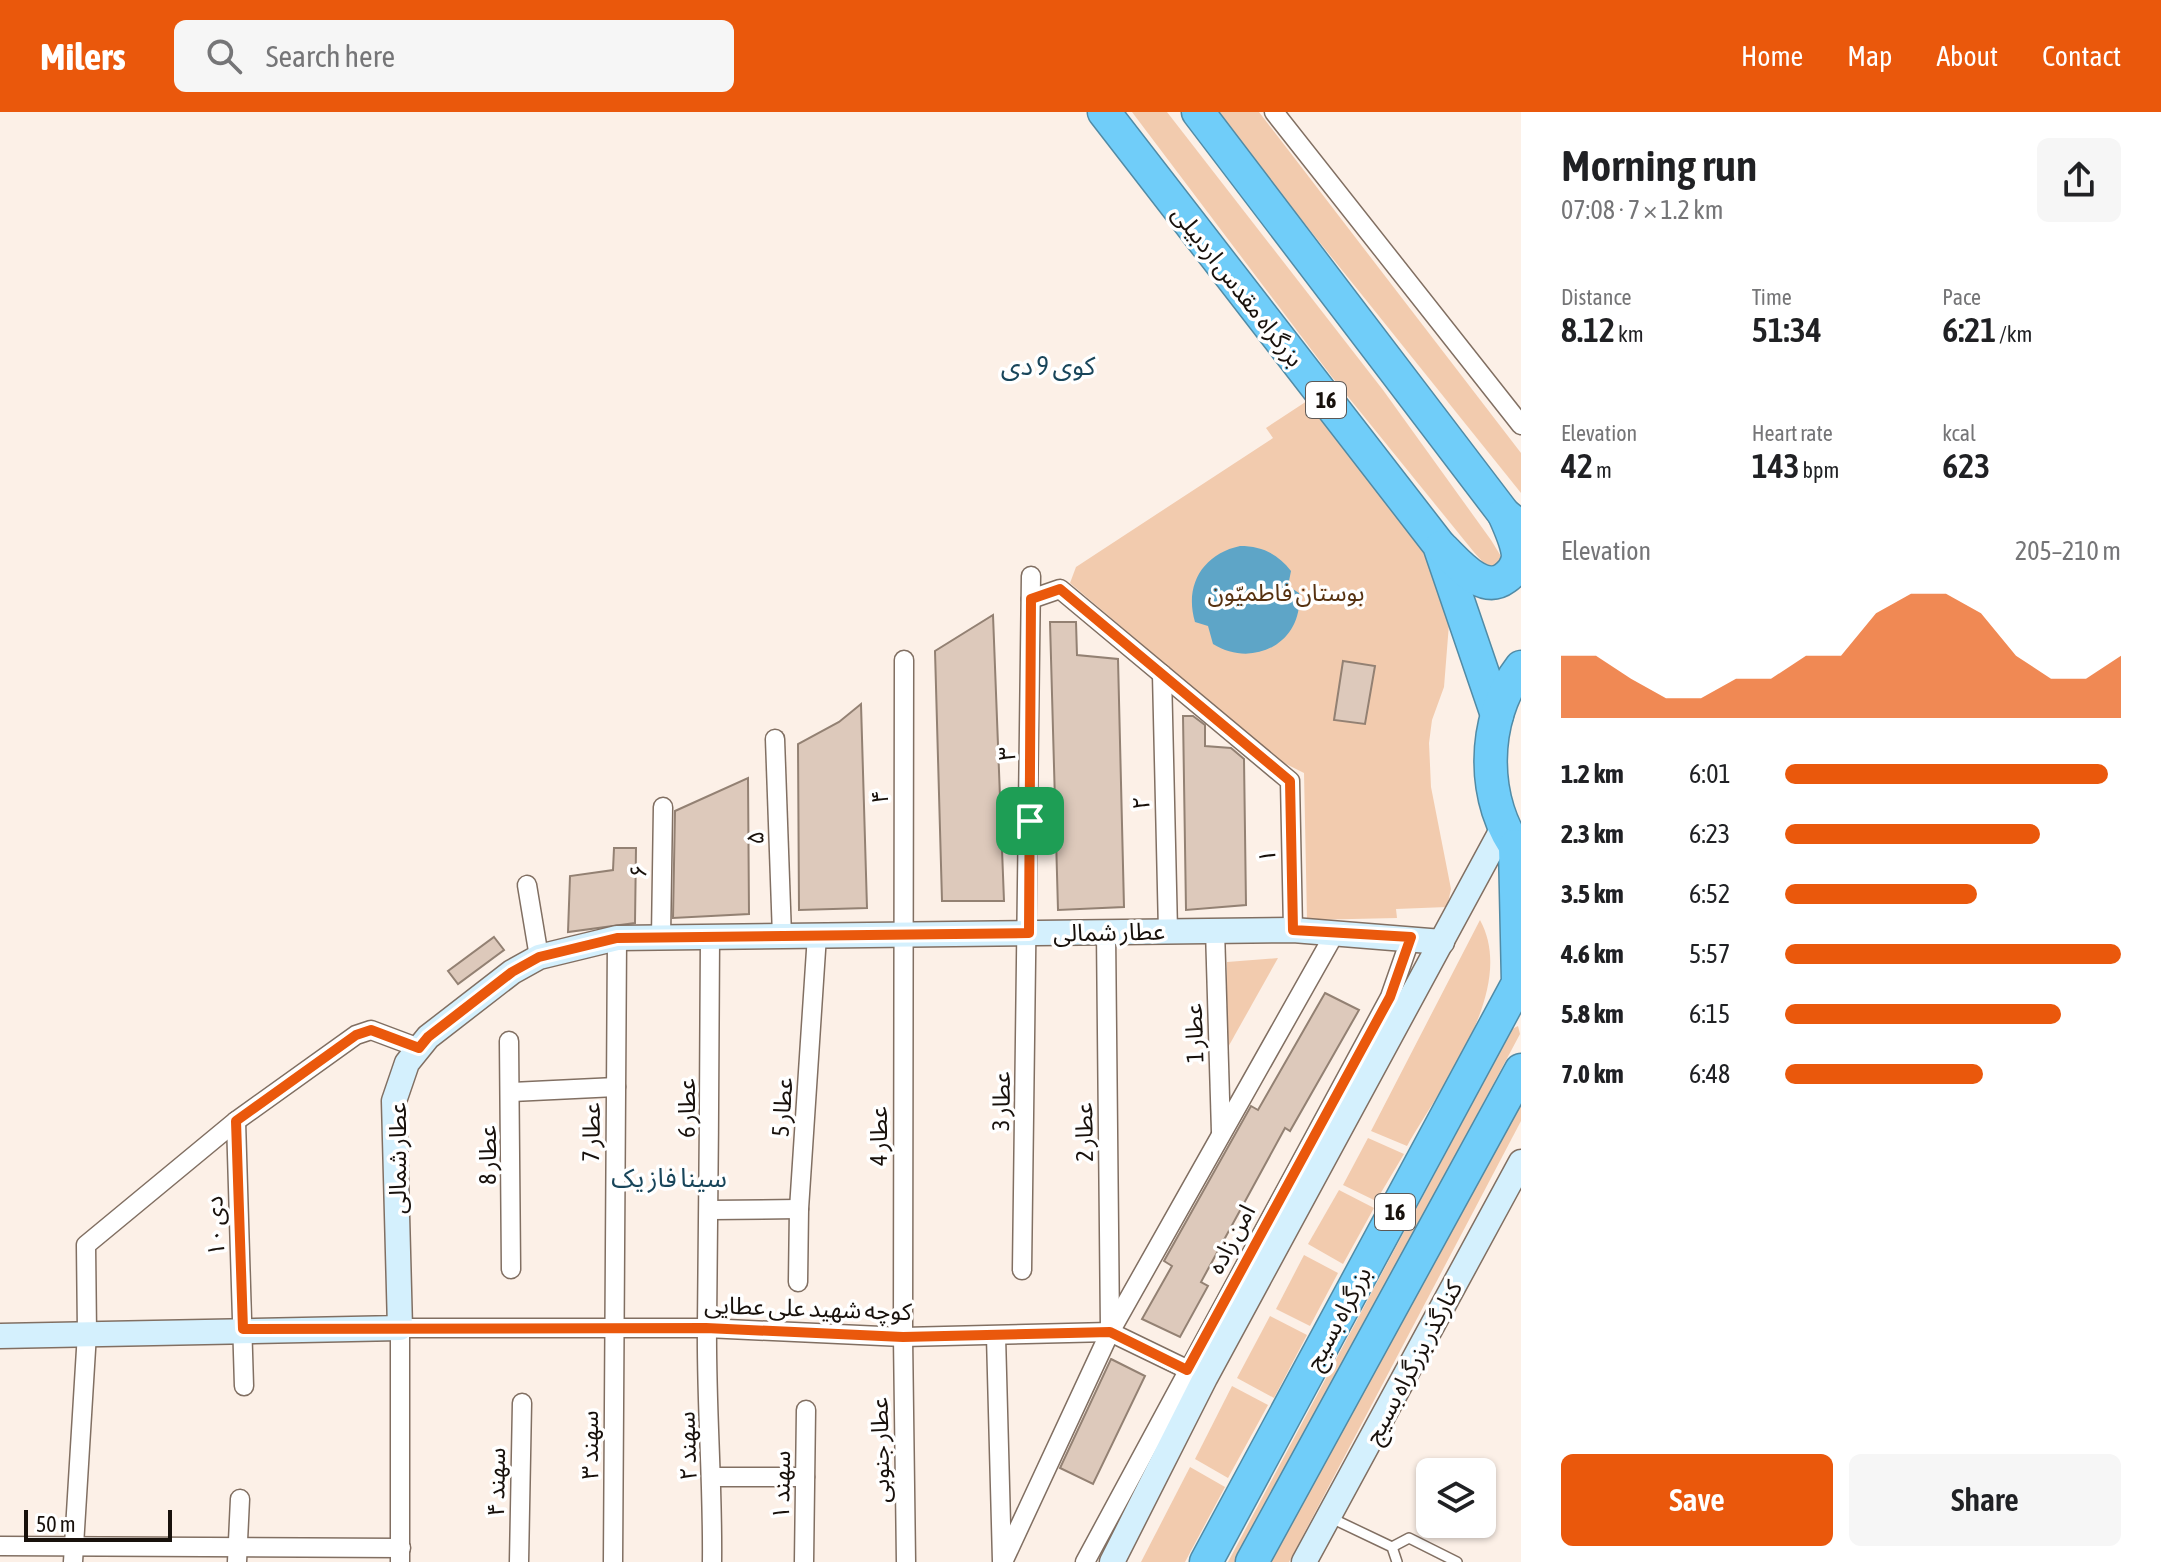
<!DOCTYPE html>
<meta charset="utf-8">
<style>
body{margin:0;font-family:"Asap Condensed","Noto Sans Arabic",sans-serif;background:#f6f6f6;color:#202124;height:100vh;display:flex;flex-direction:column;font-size:30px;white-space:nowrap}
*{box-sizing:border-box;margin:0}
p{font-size:26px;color:#757577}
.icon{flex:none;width:44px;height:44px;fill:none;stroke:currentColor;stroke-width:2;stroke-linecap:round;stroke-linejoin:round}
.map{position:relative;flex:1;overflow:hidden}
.side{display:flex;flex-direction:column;background:#fff;width:640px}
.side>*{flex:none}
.fabs{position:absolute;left:1416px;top:1346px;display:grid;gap:16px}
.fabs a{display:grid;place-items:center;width:80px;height:80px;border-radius:12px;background:#fff;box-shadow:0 2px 6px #0004;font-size:40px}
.scale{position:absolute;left:24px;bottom:20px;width:148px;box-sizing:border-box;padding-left:8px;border:4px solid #18110c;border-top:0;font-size:22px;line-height:28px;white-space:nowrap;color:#18110c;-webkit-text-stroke:6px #fff;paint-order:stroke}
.pin{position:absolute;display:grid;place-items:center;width:68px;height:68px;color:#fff;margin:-34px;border-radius:16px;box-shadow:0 4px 12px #0006}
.round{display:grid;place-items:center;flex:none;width:84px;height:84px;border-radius:12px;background:#f6f6f6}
.head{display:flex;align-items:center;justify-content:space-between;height:136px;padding:0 40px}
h1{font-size:44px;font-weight:600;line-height:60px}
.figures{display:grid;grid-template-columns:repeat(3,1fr);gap:12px;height:136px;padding:8px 40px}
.figures div{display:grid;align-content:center}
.figures b{font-size:34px;font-weight:600}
.figures small{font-size:22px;font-weight:400}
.figures p{font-size:22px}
.chart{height:224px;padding:16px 40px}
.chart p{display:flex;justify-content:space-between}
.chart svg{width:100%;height:144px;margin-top:8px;fill:#ea580c;opacity:.7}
.cta{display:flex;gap:16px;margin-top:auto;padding:16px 40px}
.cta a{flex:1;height:92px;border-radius:12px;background:#ea580c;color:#fff;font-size:32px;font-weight:600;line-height:92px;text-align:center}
.cta a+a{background:#f6f6f6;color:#202124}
ul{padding:0 40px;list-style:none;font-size:26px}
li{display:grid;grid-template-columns:128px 96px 1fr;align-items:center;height:60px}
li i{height:20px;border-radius:10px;background:#ea580c}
header{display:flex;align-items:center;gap:48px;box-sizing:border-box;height:112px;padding:0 40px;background:#ea580c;color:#fff}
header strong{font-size:38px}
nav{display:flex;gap:44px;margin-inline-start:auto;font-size:28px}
.search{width:560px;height:72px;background:#f6f6f6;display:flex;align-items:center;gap:20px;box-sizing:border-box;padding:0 28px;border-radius:12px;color:#757577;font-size:30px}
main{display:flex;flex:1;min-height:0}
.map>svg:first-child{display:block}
.green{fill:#f2cbae}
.water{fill:#5ea5c7}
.building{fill:#ddc9bb;stroke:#938173;stroke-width:2}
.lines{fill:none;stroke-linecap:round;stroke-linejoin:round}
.lane-casing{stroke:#816f62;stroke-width:12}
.street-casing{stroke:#816f62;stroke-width:21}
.secondary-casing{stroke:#816f62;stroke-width:27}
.highway-casing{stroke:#518ba6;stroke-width:35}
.lane{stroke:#fff;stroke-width:9}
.street{stroke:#fff;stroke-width:18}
.secondary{stroke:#d4f0fd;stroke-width:24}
.highway{stroke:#70cdf9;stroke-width:32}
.route-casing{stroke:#fff;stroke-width:16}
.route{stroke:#ea580c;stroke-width:10}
.labels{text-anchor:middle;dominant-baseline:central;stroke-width:7;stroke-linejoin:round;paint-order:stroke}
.shield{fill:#fff;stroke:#5d5855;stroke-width:2}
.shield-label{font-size:22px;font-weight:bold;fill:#18110c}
.street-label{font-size:24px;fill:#18110c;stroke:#fff}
.park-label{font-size:24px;fill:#573211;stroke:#fff}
.neighbourhood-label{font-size:26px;fill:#18455a;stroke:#fff}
</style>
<header>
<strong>Milers</strong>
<div class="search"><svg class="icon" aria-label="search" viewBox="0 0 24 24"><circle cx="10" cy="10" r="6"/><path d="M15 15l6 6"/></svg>Search here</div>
<nav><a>Home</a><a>Map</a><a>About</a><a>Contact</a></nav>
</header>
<main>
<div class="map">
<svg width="1521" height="1450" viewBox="0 0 1521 1450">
<rect width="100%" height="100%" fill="#fcf0e7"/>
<g class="green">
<path d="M 1132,0 L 1167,0 L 1383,278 L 1491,428 L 1502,446 L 1497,456 L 1488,456 L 1473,439 L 1332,265 Z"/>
<path d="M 1215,0 L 1259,0 L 1521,341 L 1521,381 Z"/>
<path d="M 1307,289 L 1431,448 L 1446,484 L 1449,512 L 1444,575 L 1432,608 L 1429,631 L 1431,675 L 1451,777 L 1447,795 L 1396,797 L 1397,806 L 1307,808 L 1304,661 L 1278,648 L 1070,471 L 1076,455 L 1273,326 L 1266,316 Z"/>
<path d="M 1480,808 C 1518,877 1441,974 1407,1034 L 1371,1019 Z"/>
<path d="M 1278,846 L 1227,937 L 1227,850 Z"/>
<path d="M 1518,914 L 1520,922 L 1239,1450 L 1228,1450 L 1512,917 Z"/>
<path d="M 1521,967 L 1521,1009 L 1289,1450 L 1268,1450 Z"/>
<path d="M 1368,1026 L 1404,1042 L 1376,1089 L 1343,1073 Z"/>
<path d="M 1339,1078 L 1374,1096 L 1343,1152 L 1308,1132 Z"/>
<path d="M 1304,1143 L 1338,1161 L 1310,1214 L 1276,1197 Z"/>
<path d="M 1270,1204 L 1307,1223 L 1274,1286 L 1237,1266 Z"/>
<path d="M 1232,1274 L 1268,1293 L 1228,1366 L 1195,1347 Z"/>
<path d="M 1190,1355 L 1225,1375 L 1185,1450 L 1141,1450 Z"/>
</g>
<path class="water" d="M 1240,434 C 1262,434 1278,442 1291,459 L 1288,474 L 1299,481 C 1304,531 1253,557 1213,532 L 1208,514 L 1195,510 C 1184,473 1203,442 1240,434 Z"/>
<g class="building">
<path d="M 993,503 L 1004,789 L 942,789 L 935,539 Z"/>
<path d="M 1050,510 L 1076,510 L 1077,543 L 1118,547 L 1124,795 L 1058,798 Z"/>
<path d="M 1343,549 L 1375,554 L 1365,612 L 1334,608 Z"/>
<path d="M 861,592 L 867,796 L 799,798 L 798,632 L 839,610 Z"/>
<path d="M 1183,604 L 1193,604 L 1205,613 L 1205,634 L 1231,636 L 1244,647 L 1246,793 L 1186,798 Z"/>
<path d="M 748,666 L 749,802 L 673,806 L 675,699 Z"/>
<path d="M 614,736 L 636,736 L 635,811 L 568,820 L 570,764 L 613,758 Z"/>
<path d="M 494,825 L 504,838 L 458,872 L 448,859 Z"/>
<path d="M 1325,881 L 1359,898 L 1290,1019 L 1285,1016 L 1201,1170 L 1208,1174 L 1180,1225 L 1142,1207 L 1172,1154 L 1164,1149 L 1251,994 L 1258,998 Z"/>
<path d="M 1111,1247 L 1145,1264 L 1093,1372 L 1060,1356 Z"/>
</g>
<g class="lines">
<g class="lane-casing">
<g id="lane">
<path d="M 1329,1405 L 1392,1435 L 1397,1450"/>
<path d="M 1392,1435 L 1409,1426 L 1457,1450"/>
</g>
</g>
<g class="street-casing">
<g id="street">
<path d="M 1274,0 L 1521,313"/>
<path d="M 1031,487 L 1060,477 L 1290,669 L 1293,818"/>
<path d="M 904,548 L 903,1225 L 906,1450"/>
<path d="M 1162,562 L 1168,819"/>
<path d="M 775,627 L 782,824"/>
<path d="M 527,773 L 539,845"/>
<path d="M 1215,818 L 1221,1020"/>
<path d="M 1106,820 L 1110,1217"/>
<path d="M 661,825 L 663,695"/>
<path d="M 710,825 C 710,954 708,1084 707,1213 C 706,1292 713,1371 712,1450"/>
<path d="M 509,929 L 511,1157"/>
<path d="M 512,980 L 616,975"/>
<path d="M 236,1009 L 244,1274"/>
<path d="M 711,1098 L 799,1097"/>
<path d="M 1022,1158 L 1031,464"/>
<path d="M 798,1170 L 799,1097 L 817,823"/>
<path d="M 996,1224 L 1002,1449"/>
<path d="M 713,1365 L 805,1365"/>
<path d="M 0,1434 L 401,1436"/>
<path d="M 73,1450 L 87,1221 L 86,1133 L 236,1009 L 356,923 L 371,918 L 419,936"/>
<path d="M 237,1450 L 240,1387"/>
<path d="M 400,1450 L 400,1216 L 706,1216 L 903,1225 L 1110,1220 L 1205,1266"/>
<path d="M 519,1450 L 522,1291"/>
<path d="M 613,1450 L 617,826"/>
<path d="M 804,1450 L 806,1298"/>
<path d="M 1003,1450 L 1110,1220 L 1335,821"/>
<path d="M 1085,1450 L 1390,885 L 1411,825"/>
</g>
</g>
<g class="secondary-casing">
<g id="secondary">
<path d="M 0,1224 L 400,1216 L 394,989 L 407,951 L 428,925 L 512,860 L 539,845 L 617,826 L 1293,818 L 1442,830"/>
<path d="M 1112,1450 L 1205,1266 L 1504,714"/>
<path d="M 1304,1450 L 1521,1050"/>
</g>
</g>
<g class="highway-casing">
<g id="highway">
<path d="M 1104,0 L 1439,433 L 1497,603"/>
<path d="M 1198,0 L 1504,402 L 1521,416"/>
<path d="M 1441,435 C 1456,449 1482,483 1505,466 C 1512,461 1517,454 1518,445 C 1518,432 1509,414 1504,402"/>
<path d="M 1521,555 C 1481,606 1480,691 1521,742"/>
<path d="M 1206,1450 L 1518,871 L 1515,734"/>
<path d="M 1252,1450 L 1521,958"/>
</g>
</g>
<use href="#lane" class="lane"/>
<use href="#street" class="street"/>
<use href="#secondary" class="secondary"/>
<use href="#highway" class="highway"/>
</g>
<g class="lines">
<g class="route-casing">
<path id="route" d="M 1060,477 L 1290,669 L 1293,818 L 1411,825 L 1390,885 L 1187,1258 L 1110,1220 L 903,1225 L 706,1216 L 243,1217 L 236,1009 L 356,923 L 371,918 L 419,936 L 428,925 L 512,860 L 539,845 L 617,826 L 1029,821 L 1031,487 Z"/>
</g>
<use href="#route" class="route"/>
</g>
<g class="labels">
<g class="shield">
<rect x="1306" y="270" width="40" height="36" rx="6"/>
<rect x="1375" y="1082" width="40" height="36" rx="6"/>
</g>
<g class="shield-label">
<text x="1326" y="288">16</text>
<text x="1395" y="1100">16</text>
</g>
<g class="street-label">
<text transform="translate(1238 174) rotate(52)">بزرگراه مقدس اردبیلی</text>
<text transform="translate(1006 642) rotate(-90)">۳</text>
<text transform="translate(879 685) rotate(-90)">۴</text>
<text transform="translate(1141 691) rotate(-91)">۲</text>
<text transform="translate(755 726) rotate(-92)">۵</text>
<text transform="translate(1267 744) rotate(-91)">۱</text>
<text transform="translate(638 759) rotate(-89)">۶</text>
<text transform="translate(1109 820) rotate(-1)">عطار شمالی</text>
<text transform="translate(1194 921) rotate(-92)">عطار 1</text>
<text transform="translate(1001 989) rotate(-89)">عطار 3</text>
<text transform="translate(782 995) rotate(-86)">عطار 5</text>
<text transform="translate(686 996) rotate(-90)">عطار 6</text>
<text transform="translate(591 1020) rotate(-89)">عطار 7</text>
<text transform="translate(1084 1020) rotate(-91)">عطار 2</text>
<text transform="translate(878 1024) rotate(-90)">عطار 4</text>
<text transform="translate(487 1043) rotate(-90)">عطار 8</text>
<text transform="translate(397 1046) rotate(-90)">عطار شمالی</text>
<text transform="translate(215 1114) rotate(-92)">دی ۱۰</text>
<text transform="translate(1231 1127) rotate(-62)">امن زاده</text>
<text transform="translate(808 1196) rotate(2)">کوچه شهید علی عطایی</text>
<text transform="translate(1338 1206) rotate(-62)">بزرگراه بسیج</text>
<text transform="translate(1413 1250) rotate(-62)">کنارگذر بزرگراه بسیج</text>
<text transform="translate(589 1333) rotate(-90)">سهند ۳</text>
<text transform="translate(687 1334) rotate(-92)">سهند ۲</text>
<text transform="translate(880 1338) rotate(-91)">عطار جنوبی</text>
<text transform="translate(496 1370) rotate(-89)">سهند ۴</text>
<text transform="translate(781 1373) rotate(-89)">سهند ۱</text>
</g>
<g class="park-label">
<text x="1286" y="480">بوستان فاطمیّون</text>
</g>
<g class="neighbourhood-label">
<text x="1048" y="254">کوی 9 دی</text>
<text x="669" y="1066">سینا فاز یک</text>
</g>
</g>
</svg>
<div class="fabs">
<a><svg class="icon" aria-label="layers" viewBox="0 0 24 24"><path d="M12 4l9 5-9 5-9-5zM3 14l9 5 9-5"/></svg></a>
</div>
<div class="scale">50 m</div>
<div class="pin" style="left:1030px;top:709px;background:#1e9e55"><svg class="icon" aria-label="arrive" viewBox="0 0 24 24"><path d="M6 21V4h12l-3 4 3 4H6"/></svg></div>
</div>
<section class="side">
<div class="head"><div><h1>Morning run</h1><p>07:08 · 7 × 1.2 km</p></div><a class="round"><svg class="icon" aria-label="share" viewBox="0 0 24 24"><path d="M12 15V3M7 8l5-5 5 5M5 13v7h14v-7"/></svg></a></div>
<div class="figures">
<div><p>Distance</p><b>8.12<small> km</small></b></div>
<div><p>Time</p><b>51:34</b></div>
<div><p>Pace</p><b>6:21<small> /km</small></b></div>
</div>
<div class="figures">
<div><p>Elevation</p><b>42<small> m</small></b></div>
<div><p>Heart rate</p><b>143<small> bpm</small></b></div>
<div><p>kcal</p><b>623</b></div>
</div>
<div class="chart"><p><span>Elevation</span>205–210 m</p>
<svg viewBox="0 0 160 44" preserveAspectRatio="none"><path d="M0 44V25L10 25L20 32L30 38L40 38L50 32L60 32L70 25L80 25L90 12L100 6L110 6L120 12L130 25L140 32L150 32L160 25V44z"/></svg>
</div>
<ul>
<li><b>1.2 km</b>6:01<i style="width:96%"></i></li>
<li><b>2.3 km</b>6:23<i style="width:76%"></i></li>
<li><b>3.5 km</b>6:52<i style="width:57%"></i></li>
<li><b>4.6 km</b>5:57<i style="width:100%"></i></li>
<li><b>5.8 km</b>6:15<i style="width:82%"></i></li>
<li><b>7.0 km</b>6:48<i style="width:59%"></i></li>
</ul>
<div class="cta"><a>Save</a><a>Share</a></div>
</section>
</main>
